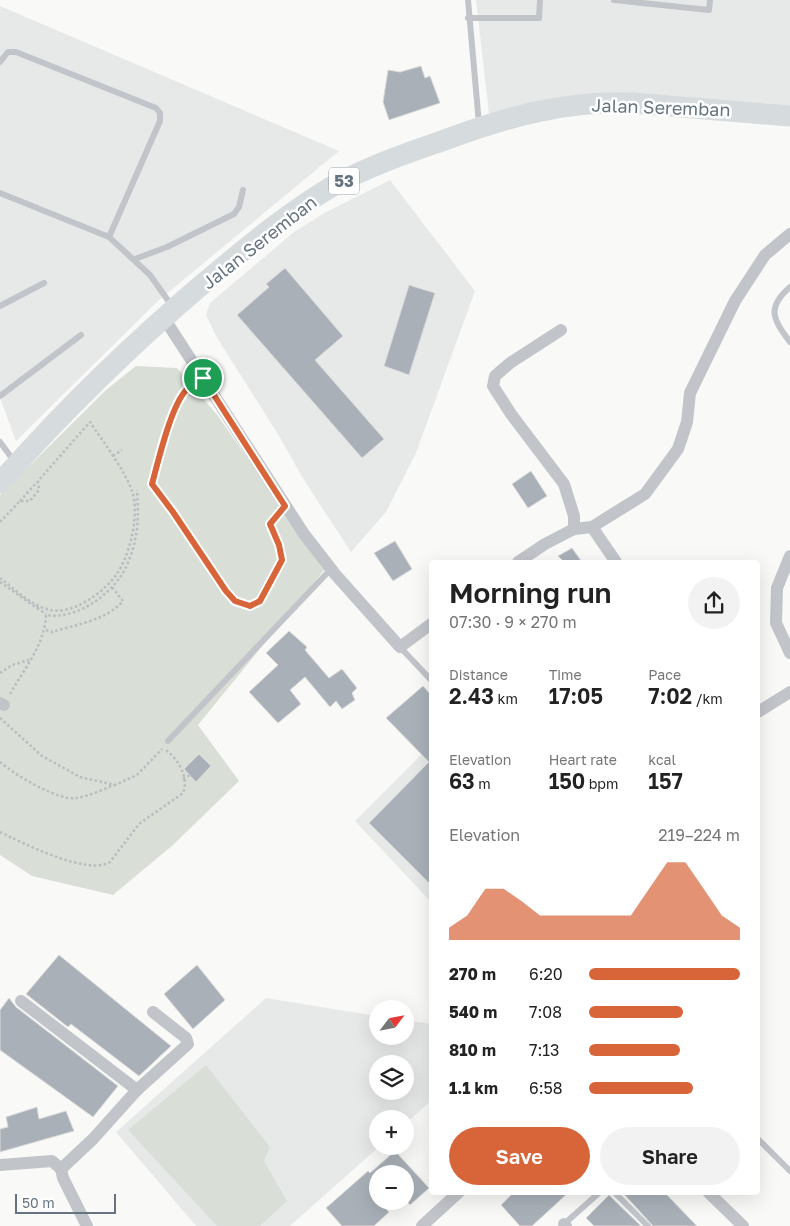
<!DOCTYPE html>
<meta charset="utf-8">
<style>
body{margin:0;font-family:"Golos Text",sans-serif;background:#f2f2f2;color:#222;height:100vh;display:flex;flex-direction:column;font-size:19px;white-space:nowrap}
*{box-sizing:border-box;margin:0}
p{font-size:16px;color:#767676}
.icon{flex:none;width:28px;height:28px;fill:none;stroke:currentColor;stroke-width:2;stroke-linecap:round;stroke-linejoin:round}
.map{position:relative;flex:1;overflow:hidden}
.panel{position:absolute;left:429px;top:560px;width:331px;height:635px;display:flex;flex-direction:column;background:#fff;border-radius:5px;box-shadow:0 5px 20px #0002}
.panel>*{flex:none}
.needle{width:32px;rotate:58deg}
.tools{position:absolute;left:369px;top:1000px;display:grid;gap:10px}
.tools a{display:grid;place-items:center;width:45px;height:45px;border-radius:50%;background:#fff;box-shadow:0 5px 20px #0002;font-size:25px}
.scale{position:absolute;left:15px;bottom:12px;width:101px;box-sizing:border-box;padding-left:5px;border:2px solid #667481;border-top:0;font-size:14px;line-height:18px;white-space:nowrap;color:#667481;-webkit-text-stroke:4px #fff;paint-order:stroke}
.pin{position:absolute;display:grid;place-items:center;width:42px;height:42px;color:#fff;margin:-21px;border:2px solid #fff;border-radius:50%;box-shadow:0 1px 5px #0007}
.round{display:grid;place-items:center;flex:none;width:52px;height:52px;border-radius:26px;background:#f2f2f2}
.overview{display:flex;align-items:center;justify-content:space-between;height:85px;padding:0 20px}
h1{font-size:28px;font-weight:600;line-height:38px}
.metrics{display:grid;grid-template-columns:repeat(3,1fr);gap:8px;height:85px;padding:5px 20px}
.metrics div{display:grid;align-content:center}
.metrics b{font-size:21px;font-weight:600}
.metrics small{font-size:14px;font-weight:400}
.metrics p{font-size:14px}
.chart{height:140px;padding:10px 20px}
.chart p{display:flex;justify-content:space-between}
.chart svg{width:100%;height:90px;margin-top:5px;fill:#d86539;opacity:.7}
.cta{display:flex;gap:10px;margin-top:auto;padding:10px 20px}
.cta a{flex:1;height:58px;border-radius:30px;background:#d86539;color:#fff;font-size:20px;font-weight:600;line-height:58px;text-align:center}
.cta a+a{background:#f2f2f2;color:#222}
ul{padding:0 20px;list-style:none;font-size:16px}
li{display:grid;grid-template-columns:80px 60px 1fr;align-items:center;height:38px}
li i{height:12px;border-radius:6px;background:#d86539}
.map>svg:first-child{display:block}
.built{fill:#e7e9e9;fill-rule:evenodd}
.green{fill:#d9ded7}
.building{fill:#a9b0b7;stroke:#dbdbda}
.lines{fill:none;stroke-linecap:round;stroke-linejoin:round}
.path{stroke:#babdc0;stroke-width:2.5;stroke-dasharray:2.5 2.5;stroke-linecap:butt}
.service{stroke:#c1c5c9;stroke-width:6}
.minor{stroke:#c1c5c9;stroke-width:12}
.primary{stroke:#d6dbde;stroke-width:21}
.route-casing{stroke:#fff;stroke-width:10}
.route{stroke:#d86539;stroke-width:6}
.labels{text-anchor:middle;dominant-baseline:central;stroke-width:5;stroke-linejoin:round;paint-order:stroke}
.shield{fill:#fff;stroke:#949ea7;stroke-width:1}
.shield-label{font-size:16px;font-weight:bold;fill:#667481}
.street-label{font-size:18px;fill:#667481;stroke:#fff}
</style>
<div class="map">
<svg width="790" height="1226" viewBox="0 0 790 1226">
<rect width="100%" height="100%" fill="#f9faf8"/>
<g class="built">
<path d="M 476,0 L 790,0 L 790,116 L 633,103 L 490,123 Z"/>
<path d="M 0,6 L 339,151 L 159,300 L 16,441 L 0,398 Z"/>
<path d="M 390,180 L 475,291 L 416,453 L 386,512 L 351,552 L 304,480 L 279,436 L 216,336 L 206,315 L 210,303 L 294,232 L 326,212 Z"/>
<path d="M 431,745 L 431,902 L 355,821 Z"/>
<path d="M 266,998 L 377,1016 L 378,1036 L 405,1036 L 405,1020 L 431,1024 L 431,1101 L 405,1124 L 405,1119 L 378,1119 L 378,1146 L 380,1146 L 290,1226 L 196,1226 L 116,1132 ZM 378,1064 L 405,1064 L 405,1091 L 378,1091 Z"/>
</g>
<g class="green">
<path d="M 136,366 L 177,368 L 218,416 L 325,569 L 198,725 L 239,781 L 173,845 L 113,895 L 32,876 L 0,855 L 0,495 L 107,389 Z"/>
<path d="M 206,1065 L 270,1147 L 264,1161 L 287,1201 L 260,1226 L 217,1226 L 128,1130 Z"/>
</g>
<g class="building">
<path d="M 421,66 L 425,78 L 430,76 L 440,103 L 389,120 L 383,102 L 388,70 L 400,72 Z"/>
<path d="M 285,268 L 343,336 L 315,360 L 384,439 L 362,458 L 237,315 L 269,287 L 266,284 Z"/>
<path d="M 409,285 L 435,293 L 409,375 L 384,366 Z"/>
<path d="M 531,471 L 547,496 L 528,508 L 512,484 Z"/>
<path d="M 395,541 L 412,569 L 393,581 L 374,553 Z"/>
<path d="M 572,548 L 582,562 L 564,562 L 558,556 Z"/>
<path d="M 289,631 L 307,647 L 305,650 L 329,678 L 342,669 L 357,688 L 352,693 L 355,700 L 342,709 L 336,701 L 330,707 L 305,677 L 290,690 L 301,704 L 278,723 L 249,692 L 278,665 L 266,653 Z"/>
<path d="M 423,686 L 431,695 L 431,885 L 369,823 L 429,762 L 386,718 Z"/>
<path d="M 199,754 L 211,766 L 196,782 L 184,769 Z"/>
<path d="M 59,955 L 171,1046 L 139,1076 L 71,1024 L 68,1027 L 26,994 Z"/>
<path d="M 197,965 L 225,1000 L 193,1029 L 164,994 Z"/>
<path d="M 9,998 L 16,1007 L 118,1086 L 93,1117 L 0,1050 L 0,1010 Z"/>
<path d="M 37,1107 L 39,1119 L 66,1111 L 74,1131 L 0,1152 L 0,1129 L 8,1127 L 6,1117 Z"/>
<path d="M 395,1151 L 429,1188 L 410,1205 L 405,1199 L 405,1174 L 378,1174 L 378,1201 L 389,1212 L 374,1226 L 342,1226 L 326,1208 L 368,1171 L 370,1173 Z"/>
<path d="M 514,1192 L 569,1192 L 532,1226 L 520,1226 L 501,1205 Z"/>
<path d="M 622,1192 L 664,1192 L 697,1226 L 653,1226 Z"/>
<path d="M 610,1194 L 610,1196 L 641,1226 L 594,1226 L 586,1218 Z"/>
</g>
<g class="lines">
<g class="path">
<path d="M 113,456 L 122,450"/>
<path d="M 20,501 L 37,482"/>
<path d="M 0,522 L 20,501 L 30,501 L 39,490 L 38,481 L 90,422 C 102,440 126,472 132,491 C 140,513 130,556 116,575 C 107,588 92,599 77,606 C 70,609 60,612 51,610 C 33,607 14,589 0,578"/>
<path d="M 0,582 L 37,608 L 39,605"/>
<path d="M 37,608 L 46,614"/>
<path d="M 46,630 L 52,632 C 75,625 107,620 123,601 L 111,586"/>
<path d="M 0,673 L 12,665 L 29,660"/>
<path d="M 10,694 C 24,669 45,644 46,615 C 74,620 106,598 121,576 C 127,567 133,551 135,540 C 139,524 138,507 137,490"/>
<path d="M 0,718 L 42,756 L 80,777 L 115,785 L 137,775 L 162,749"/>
<path d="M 0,762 C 13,774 60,802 77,798 C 89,796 102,790 114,785"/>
<path d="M 183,779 L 190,775"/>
<path d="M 0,832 C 23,843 87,876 110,862 L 139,824 L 183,793 C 189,778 179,760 166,750"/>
</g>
<g class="service">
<path d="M 468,0 L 479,124"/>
<path d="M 614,0 L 709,10 L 710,0"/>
<path d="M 468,18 L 539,18 L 540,0"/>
<path d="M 0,62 L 8,52 L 16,52 L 156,108 L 160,113 L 160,121 L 109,237"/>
<path d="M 0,193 L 109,237 L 150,275 L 172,306"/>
<path d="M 135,259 L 167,247 L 234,214 L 239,207 L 243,190"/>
<path d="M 790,287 C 766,308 773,319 790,342"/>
<path d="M 0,306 L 44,283"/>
<path d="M 203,378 C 198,382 191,385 187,389 C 172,405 158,462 152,484 L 173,512 L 226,591 L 235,601 L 250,606 L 260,601 L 282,560 L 279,545 L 270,524 L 285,506"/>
<path d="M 0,396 L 81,335"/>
<path d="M 0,442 L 14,461"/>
<path d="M 400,647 L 431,680"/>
<path d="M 168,741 L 331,569"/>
<path d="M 758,1139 L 790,1171"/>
<path d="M 614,1192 L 648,1226"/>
<path d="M 563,1225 L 600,1192"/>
</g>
<g class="minor">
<path d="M 164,318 L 304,534 L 335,574 L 400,647 L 431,624"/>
<path d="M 561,330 L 510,363 L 495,376 L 493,386 L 511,414 L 564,484 L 574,516 L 574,529"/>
<path d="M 592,527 L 616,562"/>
<path d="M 790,556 L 777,588 L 776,623 L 790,653"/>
<path d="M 518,562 L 545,544 L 574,529 L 592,527 L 645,494 L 678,449 L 687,422 L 690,393 L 735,301 L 765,255 L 790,234"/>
<path d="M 0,703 L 4,705"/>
<path d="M 758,712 L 790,692"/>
<path d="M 21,1001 L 137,1090"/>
<path d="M 0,1165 L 52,1161 L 61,1169"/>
<path d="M 708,1192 L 743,1226"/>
<path d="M 564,1224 L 566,1226"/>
<path d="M 87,1226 L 63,1178 L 61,1169 L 93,1139 L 137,1090 L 188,1044 L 186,1038 L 153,1012"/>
<path d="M 422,1226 L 459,1192"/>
</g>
<path class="primary" d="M 0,483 C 63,411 132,344 205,282 C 246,248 287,213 333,186 C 370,165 411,152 450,138 C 510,116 569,100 633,103 L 790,116"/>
</g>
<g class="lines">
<g class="route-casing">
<path id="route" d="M 203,378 L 285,506 L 270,524 L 279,545 L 282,560 L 260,601 L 250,606 L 235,601 L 226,591 L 173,512 L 152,484 C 158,462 171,405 187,389 C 191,385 198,382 203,378 Z"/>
</g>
<use href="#route" class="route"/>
</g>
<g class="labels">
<rect class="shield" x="329" y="167.5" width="30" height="27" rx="4"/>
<g class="shield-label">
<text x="344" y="181">53</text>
</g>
<g class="street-label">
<text transform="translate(661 107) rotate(2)">Jalan Seremban</text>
<text transform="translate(259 242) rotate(-38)">Jalan Seremban</text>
</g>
</g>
</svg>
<div class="tools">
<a><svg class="needle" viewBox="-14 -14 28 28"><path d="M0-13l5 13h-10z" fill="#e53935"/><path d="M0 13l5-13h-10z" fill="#767676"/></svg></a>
<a><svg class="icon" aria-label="layers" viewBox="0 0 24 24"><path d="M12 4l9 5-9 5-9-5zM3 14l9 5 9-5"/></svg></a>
<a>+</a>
<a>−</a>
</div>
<div class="scale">50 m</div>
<div class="pin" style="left:203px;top:378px;background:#1e9e55"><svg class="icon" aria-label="arrive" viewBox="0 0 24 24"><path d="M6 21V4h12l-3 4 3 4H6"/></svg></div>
<section class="panel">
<div class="overview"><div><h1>Morning run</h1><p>07:30 · 9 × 270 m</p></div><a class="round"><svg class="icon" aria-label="share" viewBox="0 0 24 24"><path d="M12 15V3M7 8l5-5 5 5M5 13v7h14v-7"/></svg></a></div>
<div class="metrics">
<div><p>Distance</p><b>2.43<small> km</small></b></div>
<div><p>Time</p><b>17:05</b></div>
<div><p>Pace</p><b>7:02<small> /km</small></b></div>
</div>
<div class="metrics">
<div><p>Elevation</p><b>63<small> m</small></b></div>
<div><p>Heart rate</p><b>150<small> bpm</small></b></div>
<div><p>kcal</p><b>157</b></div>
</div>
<div class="chart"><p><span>Elevation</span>219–224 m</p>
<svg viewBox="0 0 160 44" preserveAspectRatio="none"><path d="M0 44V38L10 32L20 19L30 19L40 25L50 32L60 32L70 32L80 32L90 32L100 32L110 19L120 6L130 6L140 19L150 32L160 38V44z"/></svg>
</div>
<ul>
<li><b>270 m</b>6:20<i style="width:100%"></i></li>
<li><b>540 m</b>7:08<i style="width:62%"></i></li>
<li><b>810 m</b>7:13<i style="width:60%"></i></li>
<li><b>1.1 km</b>6:58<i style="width:69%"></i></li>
</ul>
<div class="cta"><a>Save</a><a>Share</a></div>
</section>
</div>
